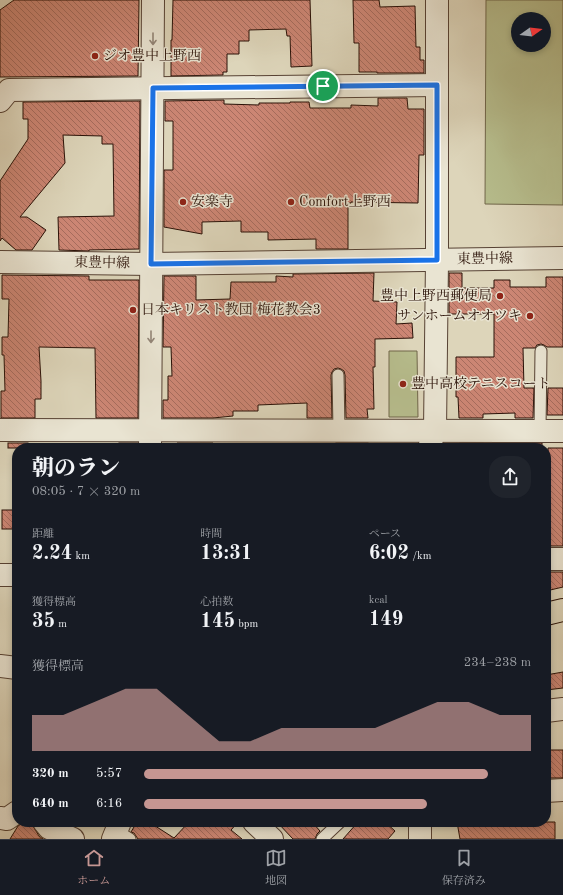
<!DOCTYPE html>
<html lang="ja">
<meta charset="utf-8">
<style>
body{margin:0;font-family:"Old Standard TT","Noto Serif JP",serif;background:#20242c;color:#f1f3f6;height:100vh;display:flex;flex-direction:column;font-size:15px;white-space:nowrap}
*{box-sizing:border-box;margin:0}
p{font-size:13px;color:#9ea1a6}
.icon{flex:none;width:22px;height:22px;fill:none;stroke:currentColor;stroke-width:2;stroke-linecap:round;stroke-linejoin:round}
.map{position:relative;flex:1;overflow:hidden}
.details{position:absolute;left:12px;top:443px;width:539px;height:384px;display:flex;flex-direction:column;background:#171b24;border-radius:16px;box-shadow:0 2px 6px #0003}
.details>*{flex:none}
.needle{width:26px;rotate:76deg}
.fabs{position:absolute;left:511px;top:12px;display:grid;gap:8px}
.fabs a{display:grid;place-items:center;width:40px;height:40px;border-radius:50%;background:#171b24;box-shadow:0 2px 6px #0003;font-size:20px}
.pin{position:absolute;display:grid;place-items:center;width:34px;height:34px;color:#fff;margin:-17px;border:2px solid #fff;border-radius:50%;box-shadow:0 1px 4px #0007}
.round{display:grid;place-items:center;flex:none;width:42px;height:42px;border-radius:16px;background:#20242c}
.head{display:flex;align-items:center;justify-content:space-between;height:68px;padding:0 20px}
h1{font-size:22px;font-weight:800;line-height:30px}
.stats{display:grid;grid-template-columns:repeat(3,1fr);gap:6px;height:68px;padding:4px 20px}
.stats div{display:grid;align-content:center}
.stats b{font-size:20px;font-weight:800}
.stats small{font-size:11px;font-weight:400}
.stats p{font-size:11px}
.chart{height:112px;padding:8px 20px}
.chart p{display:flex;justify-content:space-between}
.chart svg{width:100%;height:72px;margin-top:4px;fill:#c59692;opacity:.7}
ul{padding:0 20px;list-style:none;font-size:13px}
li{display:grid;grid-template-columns:64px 48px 1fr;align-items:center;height:30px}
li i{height:10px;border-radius:5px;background:#c59692}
.menu{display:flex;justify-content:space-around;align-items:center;height:56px;border-top:1px solid #363941;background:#171b24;font-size:11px;color:#9ea1a6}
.menu a{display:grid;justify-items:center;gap:2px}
.menu .selected{color:#c59692}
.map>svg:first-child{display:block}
.green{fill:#b6bc8c;stroke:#70664a;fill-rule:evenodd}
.building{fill:url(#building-back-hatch);stroke:#2a1107}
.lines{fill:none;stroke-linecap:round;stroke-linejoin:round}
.service-casing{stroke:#574234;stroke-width:13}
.minor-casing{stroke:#574234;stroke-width:24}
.tertiary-casing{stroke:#574234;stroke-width:24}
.primary-casing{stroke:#2a1107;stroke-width:24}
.service{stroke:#e9e4d2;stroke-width:11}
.minor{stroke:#e9e4d2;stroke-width:22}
.tertiary{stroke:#e9e4d2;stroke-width:22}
.primary{stroke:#ddd5ba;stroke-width:22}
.oneway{stroke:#938577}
.route-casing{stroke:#fff;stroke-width:8}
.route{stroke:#1a73e8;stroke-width:5}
.poi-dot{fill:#8f2418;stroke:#e9e4d2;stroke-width:1.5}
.labels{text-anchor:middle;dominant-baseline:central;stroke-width:3;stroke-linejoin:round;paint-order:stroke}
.poi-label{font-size:14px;fill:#2a1107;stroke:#e9e4d2;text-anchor:start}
.street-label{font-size:14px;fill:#2a1107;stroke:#e9e4d2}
</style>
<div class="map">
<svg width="563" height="839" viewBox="0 0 563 839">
<defs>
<pattern id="building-back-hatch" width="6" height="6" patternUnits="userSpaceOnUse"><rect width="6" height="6" fill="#cc8674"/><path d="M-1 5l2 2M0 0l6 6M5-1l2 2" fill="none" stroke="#a66c5d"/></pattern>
</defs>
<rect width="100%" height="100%" fill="#ddd5ba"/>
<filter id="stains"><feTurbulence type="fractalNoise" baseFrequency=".005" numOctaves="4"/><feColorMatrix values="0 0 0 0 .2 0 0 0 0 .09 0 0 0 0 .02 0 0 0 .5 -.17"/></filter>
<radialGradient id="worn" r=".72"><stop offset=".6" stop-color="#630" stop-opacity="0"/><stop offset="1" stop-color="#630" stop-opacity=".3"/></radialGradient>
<g class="green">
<path d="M 486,0 L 563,0 L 563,205 L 485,204 ZM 518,19 L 544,19 L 544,45 L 518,45 Z"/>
<path d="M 389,351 L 417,351 L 418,417 L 389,417 Z"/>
</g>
<g class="building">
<path d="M 14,0 L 139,0 L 138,76 L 0,77 L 0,10 Z"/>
<path d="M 173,0 L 310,0 L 312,66 L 291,67 L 290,36 L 287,36 L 286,29 L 249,30 L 249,41 L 239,41 L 239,54 L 227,54 L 227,72 L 223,72 L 223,75 L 171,76 L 171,40 L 172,40 Z"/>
<path d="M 353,0 L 379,0 L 380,7 L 415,6 L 416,47 L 420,47 L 420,60 L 424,60 L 424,73 L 377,73 L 377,72 L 359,72 L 359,43 L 354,43 Z"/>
<path d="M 378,98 L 407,98 L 408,109 L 424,109 L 424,155 L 419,155 L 418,203 L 351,202 L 351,203 L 348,203 L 348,249 L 316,249 L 316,239 L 268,240 L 268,232 L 241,232 L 241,221 L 202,222 L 202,234 L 164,227 L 164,170 L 173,170 L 173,121 L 165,121 L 165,101 L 224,100 L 224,104 L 259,105 L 259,103 L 290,103 L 290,102 L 309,102 L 310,108 L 351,108 L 351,105 L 378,106 Z"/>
<path d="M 140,101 L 139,249 L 89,250 L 89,251 L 59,250 L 58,217 L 114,216 L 113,144 L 102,144 L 102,136 L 63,135 L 65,163 L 20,217 L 27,217 L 46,230 L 32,250 L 16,250 L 2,238 L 0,241 L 0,181 L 28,139 L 28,119 L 23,119 L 23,102 Z"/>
<path d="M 374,273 L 373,301 L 397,302 L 396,324 L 412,323 L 413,338 L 375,339 L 375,367 L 373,367 L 374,409 L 367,409 L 368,418 L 346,418 L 345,375 L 344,371 L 341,369 L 338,368 L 334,369 L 332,372 L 331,375 L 332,418 L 307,418 L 307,403 L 258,405 L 258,411 L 233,411 L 233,416 L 213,418 L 163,418 L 163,400 L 168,400 L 168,376 L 172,376 L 171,347 L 163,347 L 164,276 L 196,276 L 196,300 L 230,299 L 231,282 L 276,282 L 276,276 L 293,277 L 293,274 Z"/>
<path d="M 449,273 L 462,273 L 462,288 L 494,288 L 494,280 L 510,280 L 510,287 L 546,287 L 546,277 L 563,277 L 563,347 L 547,347 L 544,345 L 541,344 L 537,345 L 535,348 L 523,348 L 524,388 L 534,388 L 533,418 L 515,418 L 515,413 L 483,414 L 483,418 L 459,418 L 458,397 L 456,397 L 456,357 L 494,357 L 494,314 L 449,314 Z"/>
<path d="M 2,275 L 89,276 L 89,280 L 139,280 L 138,418 L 96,418 L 95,348 L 39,347 L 41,381 L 41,399 L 35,399 L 35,418 L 1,418 L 1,391 L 5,391 L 4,355 L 2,355 L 2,337 L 8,337 L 9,299 L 2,299 Z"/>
<path d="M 548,388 L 563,388 L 563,415 L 547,415 Z"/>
<rect x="8" y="443" width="20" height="5"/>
<rect x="119" y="443" width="19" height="5"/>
<path d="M 177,443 L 213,443 L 213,448 L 178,448 Z"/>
<rect x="336" y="443" width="32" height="5"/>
<rect x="460" y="443" width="23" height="5"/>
<rect x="516" y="443" width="26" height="5"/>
<path d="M 548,448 L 563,448 L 563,546 L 547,546 L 547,533 L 549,533 Z"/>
<rect x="2" y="510" width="15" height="19"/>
<path d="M 546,572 L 563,572 L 563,587 L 546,591 Z"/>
<path d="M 563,672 L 563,688 L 546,690 L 546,675 Z"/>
<path d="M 546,750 L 563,750 L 563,778 L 547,778 Z"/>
<path d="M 24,822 L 33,826 L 39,836 L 43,839 L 10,839 L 18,826 Z"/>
<path d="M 137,822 L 149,822 L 174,838 L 189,822 L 238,822 L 231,830 L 242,839 L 138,839 L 134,833 L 131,832 Z"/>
<path d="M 277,822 L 312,822 L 320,831 L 317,834 L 315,839 L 293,839 Z"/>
<path d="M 358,822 L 385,822 L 395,831 L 388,839 L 343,839 Z"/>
<path d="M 457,822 L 555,822 L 555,839 L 460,839 Z"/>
</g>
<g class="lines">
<g class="service-casing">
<g id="service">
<path d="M 338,375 L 339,430"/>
<path d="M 540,430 L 541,351"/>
<path d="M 117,831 L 130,839"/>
<path d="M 322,839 L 340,822"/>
</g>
</g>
<g class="minor-casing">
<g id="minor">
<path d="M 0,101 L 9,90 L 437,85"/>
<path d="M 0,430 L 563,431"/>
<path d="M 150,448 L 153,0"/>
<path d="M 429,448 L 435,430 L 437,260 L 437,0"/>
<path d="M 546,559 L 563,559"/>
<path d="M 0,575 L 17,575"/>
<path d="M 546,711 L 563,709"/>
<path d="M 546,791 L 563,790"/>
<path d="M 0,818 L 7,819 L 17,812"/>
<path d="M 44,822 L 49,828 L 73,839"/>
<path d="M 254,822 L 272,839"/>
<path d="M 113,839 L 120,822"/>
</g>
</g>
<g class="tertiary-casing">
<g id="tertiary">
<path d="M 0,262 L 151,264 L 563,258"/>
<path d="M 0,666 L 17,668"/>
<path d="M 420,822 L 420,839"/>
</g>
</g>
<g class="primary-casing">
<path id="primary" d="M 546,614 L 563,610"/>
</g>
<use href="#service" class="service"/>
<use href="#minor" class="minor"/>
<use href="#tertiary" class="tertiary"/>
<use href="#primary" class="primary"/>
</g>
<defs><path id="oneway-shaft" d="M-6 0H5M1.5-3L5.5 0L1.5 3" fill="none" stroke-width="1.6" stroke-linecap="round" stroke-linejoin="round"/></defs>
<g class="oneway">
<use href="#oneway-shaft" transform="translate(153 39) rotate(90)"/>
<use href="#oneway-shaft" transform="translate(151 337) rotate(90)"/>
</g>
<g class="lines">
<g class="route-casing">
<path id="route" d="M 437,85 L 437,260 L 151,264 L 153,88 Z"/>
</g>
<use href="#route" class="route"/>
</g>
<g class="poi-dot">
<circle cx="95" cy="56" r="4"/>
<circle cx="183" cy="202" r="4"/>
<circle cx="291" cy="202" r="4"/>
<circle cx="500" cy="296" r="4"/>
<circle cx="133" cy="310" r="4"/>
<circle cx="530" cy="316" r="4"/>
<circle cx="403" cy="384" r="4"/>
</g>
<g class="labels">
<g class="poi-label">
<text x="103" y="56">ジオ豊中上野西</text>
<text x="191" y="202">安楽寺</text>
<text x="299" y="202">Comfort上野西</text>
<text x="492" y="296" text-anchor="end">豊中上野西郵便局</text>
<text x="141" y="310">日本キリスト教団 梅花教会3</text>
<text x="522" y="316" text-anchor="end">サンホームオオツキ</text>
<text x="411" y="384">豊中高校テニスコート</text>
</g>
<g class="street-label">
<text transform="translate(485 259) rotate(-1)">東豊中線</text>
<text transform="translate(102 263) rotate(1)">東豊中線</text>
</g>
</g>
<rect width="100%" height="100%" filter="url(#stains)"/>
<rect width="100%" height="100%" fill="url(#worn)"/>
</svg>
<div class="fabs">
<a><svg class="needle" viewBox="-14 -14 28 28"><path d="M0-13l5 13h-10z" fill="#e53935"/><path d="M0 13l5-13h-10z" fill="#9ea1a6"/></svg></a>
</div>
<div class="pin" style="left:323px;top:86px;background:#1e9e55"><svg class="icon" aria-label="arrive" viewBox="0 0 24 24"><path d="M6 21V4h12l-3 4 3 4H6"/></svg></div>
<section class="details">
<div class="head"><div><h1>朝のラン</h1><p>08:05 · 7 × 320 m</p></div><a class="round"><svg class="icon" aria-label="share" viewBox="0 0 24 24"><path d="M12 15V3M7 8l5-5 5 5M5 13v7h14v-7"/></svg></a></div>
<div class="stats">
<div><p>距離</p><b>2.24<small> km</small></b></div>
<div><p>時間</p><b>13:31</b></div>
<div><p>ペース</p><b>6:02<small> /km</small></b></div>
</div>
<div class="stats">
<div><p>獲得標高</p><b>35<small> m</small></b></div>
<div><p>心拍数</p><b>145<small> bpm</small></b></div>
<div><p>kcal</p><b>149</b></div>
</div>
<div class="chart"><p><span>獲得標高</span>234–238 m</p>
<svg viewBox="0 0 160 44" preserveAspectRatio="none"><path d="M0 44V22L10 22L20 14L30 6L40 6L50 22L60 38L70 38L80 30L90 30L100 30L110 30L120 22L130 14L140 14L150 22L160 22V44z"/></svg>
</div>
<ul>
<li><b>320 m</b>5:57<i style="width:89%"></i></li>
<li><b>640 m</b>6:16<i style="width:73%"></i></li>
</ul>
</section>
</div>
<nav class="menu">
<a class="selected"><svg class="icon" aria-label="home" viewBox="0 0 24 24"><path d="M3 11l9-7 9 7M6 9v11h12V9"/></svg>ホーム</a>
<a><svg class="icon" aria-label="map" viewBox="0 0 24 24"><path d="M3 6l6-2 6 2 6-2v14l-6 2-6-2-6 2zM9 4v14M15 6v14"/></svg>地図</a>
<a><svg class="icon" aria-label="saved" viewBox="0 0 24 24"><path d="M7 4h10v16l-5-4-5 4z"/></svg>保存済み</a>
</nav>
